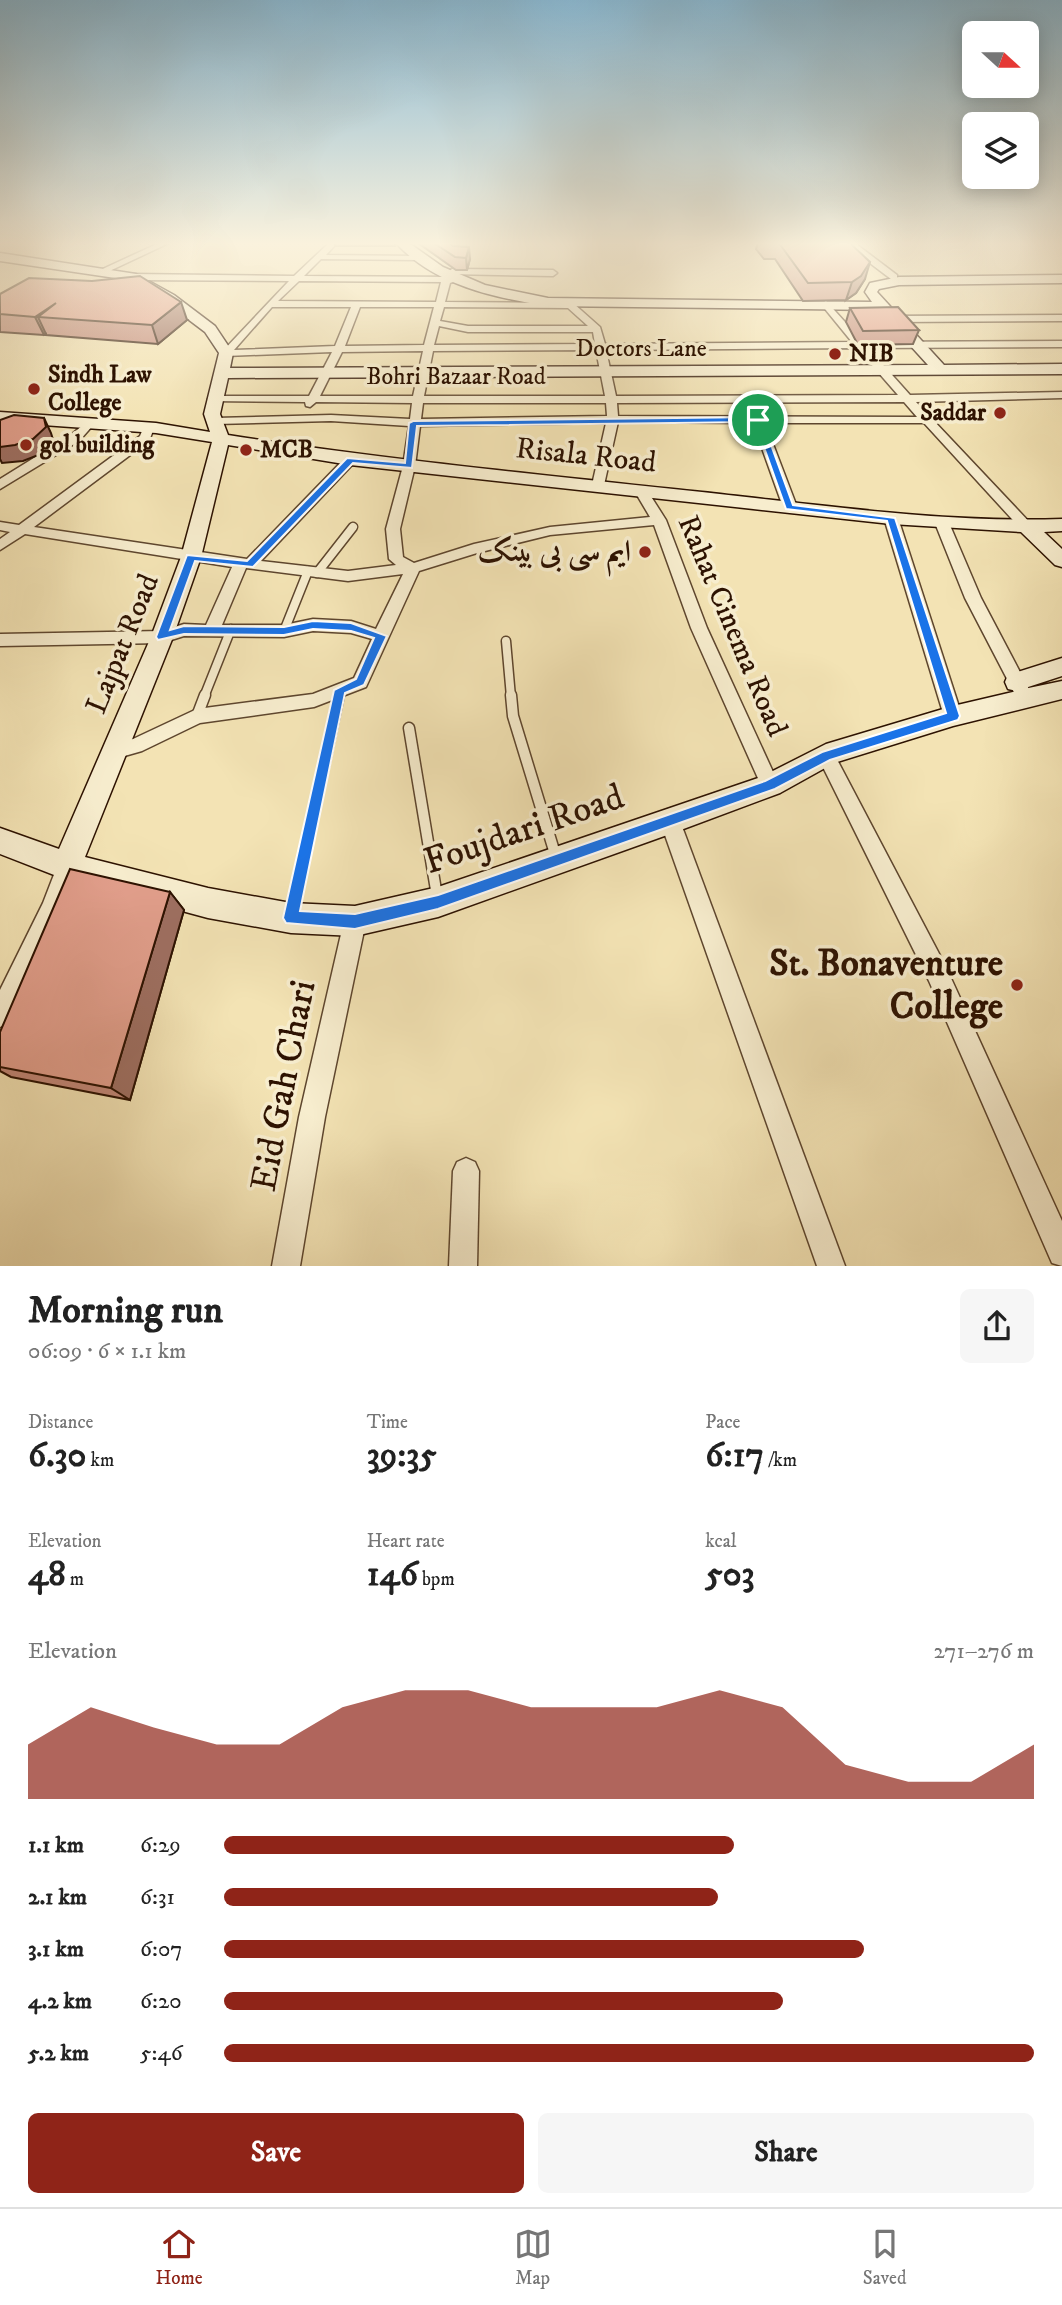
<!DOCTYPE html>
<meta charset="utf-8">
<style>
body{margin:0;font-family:"IM FELL DW Pica",Amiri,serif;background:#f6f6f6;color:#222;height:100vh;display:flex;flex-direction:column;font-size:26px;white-space:nowrap}
*{box-sizing:border-box;margin:0}
p{font-size:23px;color:#767676}
.icon{flex:none;width:38px;height:38px;fill:none;stroke:currentColor;stroke-width:2;stroke-linecap:round;stroke-linejoin:round}
.map{position:relative;height:1266px;overflow:hidden}
.panel{display:flex;flex-direction:column;background:#fff;flex:1}
.panel>*{flex:none}
.needle{width:46px;rotate:111deg}
.controls{position:absolute;left:962px;top:21px;display:grid;gap:14px}
.controls a{display:grid;place-items:center;width:77px;height:77px;border-radius:10px;background:#fff;box-shadow:0 4px 18px #0003;font-size:35px}
.pin{position:absolute;display:grid;place-items:center;width:60px;height:60px;color:#fff;margin:-30px;border:4px solid #fff;border-radius:50%;box-shadow:0 2px 7px #0007}
.round{display:grid;place-items:center;flex:none;width:74px;height:74px;border-radius:10px;background:#f6f6f6}
.head{display:flex;align-items:center;justify-content:space-between;height:119px;padding:0 28px}
h1{font-size:38px;font-weight:800;line-height:52px}
.metrics{display:grid;grid-template-columns:repeat(3,1fr);gap:10px;height:119px;padding:7px 28px}
.metrics div{display:grid;align-content:center}
.metrics b{font-size:35px;font-weight:800}
.metrics small{font-size:19px;font-weight:400}
.metrics p{font-size:19px}
.chart{height:196px;padding:14px 28px}
.chart p{display:flex;justify-content:space-between}
.chart svg{width:100%;height:126px;margin-top:7px;fill:#8f2418;opacity:.7}
.primary-button{display:flex;gap:14px;margin-top:auto;padding:14px 28px}
.primary-button a{flex:1;height:80px;border-radius:10px;background:#8f2418;color:#fff;font-size:28px;font-weight:800;line-height:80px;text-align:center}
.primary-button a+a{background:#f6f6f6;color:#222}
ul{padding:0 28px;list-style:none;font-size:23px}
li{display:grid;grid-template-columns:112px 84px 1fr;align-items:center;height:52px}
li i{height:18px;border-radius:9px;background:#8f2418}
.dock{display:flex;justify-content:space-around;align-items:center;height:98px;border-top:2px solid #e0e0e0;background:#fff;font-size:19px;color:#767676}
.dock a{display:grid;justify-items:center;gap:4px}
.dock .active{color:#8f2418}
.map>svg:first-child{display:block}
.lines{fill:none;stroke-linecap:round;stroke-linejoin:round}
.lane-far1-casing{stroke:#5e462e;stroke-width:11}
.lane-casing{stroke:#5e462e;stroke-width:13}
.street-casing{stroke:#5e462e;stroke-width:3}
.secondary-casing{stroke:#2d1201;stroke-width:3}
.lane-far1{stroke:#f7edce;stroke-width:8}
.lane{stroke:#f7edce;stroke-width:10}
.street{fill:#f7edce;fill-rule:evenodd}
.secondary{fill:#f7edce;fill-rule:evenodd}
.wall{fill:#c28878;stroke:#2d1201;stroke-width:2}
.shaded-wall{fill:#9e6f61;stroke:#2d1201;stroke-width:2}
.building{fill:#e19e8b;stroke:#2d1201;stroke-width:2}
.route{fill:#1a73e8;stroke:#fff;stroke-width:2;fill-rule:evenodd}
.poi-dot{fill:#8f2418;stroke:#f7edce;stroke-width:2.5}
.labels{text-anchor:middle;dominant-baseline:central;stroke-width:7;stroke-linejoin:round;paint-order:stroke}
.far-street-label{font-size:24px;fill:#2d1201;stroke:#f7edce}
.far-poi-label{font-size:24px;font-weight:bold;fill:#2d1201;stroke:#f7edce;text-anchor:start}
.street-label{font-size:30px;fill:#2d1201;stroke:#f7edce}
.poi-label{font-size:30px;font-weight:bold;fill:#2d1201;stroke:#f7edce;text-anchor:end}
.near-street-label{font-size:37px;fill:#2d1201;stroke:#f7edce}
.near-poi-label{font-size:37px;font-weight:bold;fill:#2d1201;stroke:#f7edce;text-anchor:end}
</style>
<div class="map">
<svg width="1062" height="1266" viewBox="0 0 1062 1266">
<rect width="100%" height="100%" fill="#f3e3b4"/>
<filter id="stains"><feTurbulence type="fractalNoise" baseFrequency=".00286" numOctaves="4"/><feColorMatrix values="0 0 0 0 .2 0 0 0 0 .09 0 0 0 0 .02 0 0 0 .5 -.17"/></filter>
<radialGradient id="worn" r=".72"><stop offset=".6" stop-color="#630" stop-opacity="0"/><stop offset="1" stop-color="#630" stop-opacity=".3"/></radialGradient>
<g class="lines">
<g class="lane-far1-casing">
<g id="lane-far1">
<path d="M 317,573 L 353,527"/>
<path d="M 284,631 L 308,571"/>
<path d="M 506,641 L 511,697"/>
<path d="M 204,697 L 231,629"/>
<path d="M 338,697 L 340,690"/>
</g>
</g>
<g class="lane-casing">
<g id="lane">
<path d="M 511,695 L 513,716 L 556,857"/>
<path d="M 197,716 L 205,695"/>
<path d="M 409,728 L 437,896"/>
<path d="M 292,913 L 339,695"/>
</g>
</g>
<g class="street-casing">
<g id="street">
<path d="M 159,243 L 169,243 L 101,275 L 94,273 Z"/>
<path d="M 329,243 L 337,243 L 326,255 L 418,256 L 422,258 L 418,260 L 321,259 L 304,276 L 456,277 L 460,280 L 450,283 L 445,302 L 573,303 L 600,327 L 605,344 L 852,342 L 821,304 L 826,301 L 863,342 L 1062,341 L 1062,347 L 868,348 L 910,395 L 1062,392 L 1062,398 L 916,402 L 1034,527 L 1027,531 L 1022,530 L 924,423 L 765,423 L 797,507 L 790,511 L 783,507 L 753,423 L 618,422 L 604,485 L 598,489 L 592,485 L 606,423 L 420,426 L 415,466 L 400,529 L 403,557 L 414,563 L 474,544 L 550,527 L 650,517 L 634,490 L 635,487 L 645,487 L 666,520 L 707,628 L 779,785 L 777,791 L 770,793 L 763,791 L 761,785 L 691,628 L 654,525 L 550,535 L 477,553 L 419,571 L 366,687 L 314,707 L 200,723 L 142,751 L 114,759 L 108,756 L 105,751 L 108,746 L 133,739 L 197,709 L 313,694 L 354,678 L 372,639 L 351,633 L 313,631 L 284,637 L 184,636 L 162,643 L 0,646 L 0,634 L 162,631 L 184,624 L 206,625 L 232,567 L 25,534 L 0,550 L 0,539 L 10,532 L 0,530 L 0,522 L 19,525 L 140,436 L 144,426 L 148,425 L 154,428 L 149,441 L 34,527 L 247,559 L 346,457 L 350,456 L 356,460 L 354,463 L 261,561 L 348,571 L 396,565 L 389,559 L 386,529 L 403,466 L 409,426 L 331,421 L 216,424 L 210,421 L 216,418 L 331,415 L 410,419 L 412,403 L 316,402 L 310,407 L 306,406 L 305,402 L 210,401 L 208,399 L 214,396 L 309,396 L 332,352 L 226,356 L 221,353 L 289,281 L 132,280 L 128,277 L 132,274 L 294,276 ZM 299,281 L 441,282 L 436,302 L 278,301 ZM 272,307 L 351,307 L 335,346 L 234,350 ZM 360,307 L 434,307 L 424,345 L 345,346 ZM 444,307 L 568,308 L 588,326 L 468,326 L 440,321 ZM 439,326 L 468,332 L 593,332 L 595,344 L 434,345 ZM 857,348 L 898,395 L 616,396 L 606,350 ZM 596,350 L 605,396 L 424,396 L 433,351 ZM 423,351 L 413,396 L 320,396 L 342,352 ZM 904,402 L 917,417 L 618,416 L 617,403 ZM 423,403 L 606,403 L 607,416 L 421,419 ZM 246,568 L 348,581 L 403,574 L 376,629 L 351,621 L 313,619 L 284,625 L 222,625 Z"/>
<path d="M 850,244 L 856,244 L 897,275 L 897,279 L 891,279 L 850,248 Z"/>
<path d="M 452,269 L 553,270 L 557,273 L 553,276 L 449,274 L 448,272 Z"/>
<path d="M 1062,315 L 1062,321 L 892,322 L 887,319 L 892,316 Z"/>
<path d="M 89,420 L 95,423 L 79,441 L 0,489 L 0,479 L 71,435 Z"/>
<path d="M 891,514 L 898,518 L 962,716 L 959,721 L 953,723 L 947,721 L 944,716 L 884,518 Z"/>
<path d="M 942,519 L 949,523 L 981,598 L 1031,693 L 1029,698 L 1017,698 L 965,598 L 935,523 Z"/>
<path d="M 826,747 L 832,750 L 945,965 L 1062,1221 L 1062,1266 L 1052,1263 L 929,981 L 817,755 L 820,750 Z"/>
<path d="M 670,812 L 677,815 L 680,821 L 845,1266 L 817,1266 L 660,821 L 663,815 Z"/>
<path d="M 67,856 L 74,859 L 77,866 L 60,914 L 8,1023 L 0,1027 L 0,990 L 43,903 L 60,859 Z"/>
<path d="M 355,910 L 363,913 L 366,921 L 325,1117 L 300,1266 L 272,1266 L 299,1117 L 344,921 L 347,913 Z"/>
<path d="M 466,1158 L 475,1162 L 479,1171 L 477,1266 L 449,1266 L 453,1171 L 457,1162 Z"/>
</g>
</g>
<g class="secondary-casing">
<path id="secondary" d="M 396,243 L 409,243 L 443,267 L 485,285 L 548,298 L 872,302 L 865,292 L 870,283 L 899,277 L 1062,275 L 1062,283 L 899,285 L 879,289 L 877,292 L 944,365 L 1062,364 L 1062,374 L 228,378 L 220,414 L 228,435 C 385,460 544,475 702,492 C 822,505 942,523 1062,519 L 1062,531 L 1044,532 L 1062,549 L 1062,567 L 1055,565 L 1021,532 L 891,524 L 350,465 L 228,445 L 201,557 L 173,637 L 85,857 L 208,888 L 291,903 L 355,906 L 438,887 L 670,808 L 761,777 L 826,744 L 953,706 L 1017,691 L 1008,689 L 1005,682 L 1008,675 L 1062,658 L 1062,676 L 1019,690 L 1062,681 L 1062,699 L 953,726 L 834,763 L 780,793 L 670,834 L 438,917 L 355,936 L 291,933 L 208,918 L 67,880 L 0,854 L 0,828 L 59,849 L 151,637 L 181,557 L 212,442 L 156,433 L 0,422 L 0,412 L 156,423 L 210,432 L 204,414 L 219,353 L 205,332 L 164,301 L 129,280 L 0,261 L 0,253 L 136,274 L 174,295 L 215,326 L 233,353 L 230,368 L 928,365 L 878,310 L 548,306 C 495,298 434,285 396,243 Z"/>
</g>
<use href="#lane-far1" class="lane-far1"/>
<use href="#lane" class="lane"/>
<use href="#street" class="street"/>
<use href="#secondary" class="secondary"/>
</g>
<g class="wall">
<path d="M 335,243 L 394,243 L 395,246 L 335,246 Z"/>
<path d="M 418,243 L 449,243 L 470,259 L 467,270 L 456,270 Z"/>
<path d="M 758,243 L 850,243 L 865,279 L 856,293 L 846,300 L 803,301 L 775,259 L 764,259 L 756,249 Z"/>
<path d="M 0,294 L 187,320 L 158,344 L 46,335 L 46,334 L 44,335 L 0,332 Z"/>
<path d="M 850,308 L 919,330 L 913,344 L 858,345 L 846,322 Z"/>
<path d="M 170,892 L 184,910 L 130,1100 L 11,1077 L 0,1071 L 0,1032 Z"/>
</g>
<g class="shaded-wall">
<path d="M 469,247 L 470,259 L 467,270 L 466,258 Z"/>
<path d="M 870,262 L 865,279 L 856,293 L 846,300 L 852,282 Z"/>
<path d="M 181,302 L 187,320 L 158,344 L 152,325 Z"/>
<path d="M 56,303 L 38,317 L 46,334 L 44,335 L 35,317 Z"/>
<path d="M 44,418 L 51,433 L 54,443 L 41,454 L 23,461 L 2,463 L 0,459 L 0,447 Z"/>
<path d="M 170,892 L 184,910 L 130,1100 L 111,1088 Z"/>
</g>
<g class="building">
<path d="M 434,243 L 449,243 L 453,246 L 469,247 L 466,258 L 455,257 Z"/>
<path d="M 779,243 L 850,243 L 870,262 L 861,276 L 852,282 L 808,283 Z"/>
<path d="M 140,276 L 181,302 L 152,325 L 38,317 L 56,303 L 35,317 L 0,314 L 0,294 L 29,278 L 92,281 Z"/>
<path d="M 898,307 L 919,330 L 863,331 L 850,308 Z"/>
<path d="M 14,415 L 44,418 L 46,427 L 33,439 L 15,445 L 0,447 L 0,420 Z"/>
<path d="M 70,869 L 170,892 L 111,1088 L 0,1067 L 0,1032 Z"/>
</g>
<linearGradient id="sky" x2="0" y2="1"><stop stop-color="#89b8d2"/><stop offset="0.58" stop-color="#faf2dd"/><stop offset="1" stop-color="#faf2dd" stop-opacity="0"/></linearGradient>
<rect width="1062" height="420" fill="url(#sky)"/>
<path class="route" d="M 758,417 L 762,420 L 793,505 L 895,518 L 960,716 L 958,720 L 830,760 L 775,789 L 438,909 L 355,929 L 286,923 L 283,918 L 334,690 L 356,679 L 374,638 L 351,631 L 313,629 L 284,635 L 184,634 L 158,640 L 156,637 L 187,555 L 247,561 L 347,458 L 405,463 L 409,423 L 413,421 ZM 755,422 L 786,509 L 887,521 L 946,713 L 822,752 L 765,781 L 438,895 L 355,914 L 300,911 L 345,693 L 364,685 L 387,636 L 351,623 L 313,621 L 284,627 L 184,626 L 170,630 L 195,561 L 253,567 L 353,463 L 412,468 L 417,426 Z"/>
<g class="poi-dot">
<circle cx="835" cy="354" r="7"/>
<circle cx="34" cy="389" r="7"/>
<circle cx="1000" cy="413" r="7"/>
<circle cx="26" cy="445" r="7"/>
<circle cx="246" cy="450" r="7"/>
<circle cx="645" cy="552" r="7"/>
<circle cx="1017" cy="985" r="7"/>
</g>
<g class="labels">
<g class="far-street-label">
<text x="641" y="349">Doctors Lane</text>
<text x="456" y="377">Bohri Bazaar Road</text>
</g>
<g class="far-poi-label">
<text x="849" y="354">NIB</text>
<text x="48" y="375">Sindh Law<tspan x="48" dy="28">College</tspan></text>
<text x="986" y="413" text-anchor="end">Saddar</text>
<text x="40" y="445">gol building</text>
<text x="260" y="450">MCB</text>
</g>
<g class="street-label">
<text transform="translate(586 456) rotate(6)">Risala Road</text>
<text transform="translate(732 626) rotate(67)">Rahat Cinema Road</text>
<text transform="translate(123 644) rotate(-68)">Lajpat Road</text>
</g>
<g class="poi-label">
<text x="631" y="552">ایم سی بی بینک</text>
</g>
<g class="near-street-label">
<text transform="translate(524 830) rotate(-19)">Foujdari Road</text>
<text transform="translate(284 1086) rotate(-79)">Eid Gah Chari</text>
</g>
<g class="near-poi-label">
<text x="1003" y="964">St. Bonaventure<tspan x="1003" dy="43">College</tspan></text>
</g>
</g>
<rect width="100%" height="100%" filter="url(#stains)"/>
<rect width="100%" height="100%" fill="url(#worn)"/>
</svg>
<div class="controls">
<a><svg class="needle" viewBox="-14 -14 28 28"><path d="M0-13l5 13h-10z" fill="#e53935"/><path d="M0 13l5-13h-10z" fill="#767676"/></svg></a>
<a><svg class="icon" aria-label="layers" viewBox="0 0 24 24"><path d="M12 4l9 5-9 5-9-5zM3 14l9 5 9-5"/></svg></a>
</div>
<div class="pin" style="left:758px;top:420px;background:#1e9e55"><svg class="icon" aria-label="arrive" viewBox="0 0 24 24"><path d="M6 21V4h12l-3 4 3 4H6"/></svg></div>
</div>
<section class="panel">
<div class="head"><div><h1>Morning run</h1><p>06:09 · 6 × 1.1 km</p></div><a class="round"><svg class="icon" aria-label="share" viewBox="0 0 24 24"><path d="M12 15V3M7 8l5-5 5 5M5 13v7h14v-7"/></svg></a></div>
<div class="metrics">
<div><p>Distance</p><b>6.30<small> km</small></b></div>
<div><p>Time</p><b>39:35</b></div>
<div><p>Pace</p><b>6:17<small> /km</small></b></div>
</div>
<div class="metrics">
<div><p>Elevation</p><b>48<small> m</small></b></div>
<div><p>Heart rate</p><b>146<small> bpm</small></b></div>
<div><p>kcal</p><b>503</b></div>
</div>
<div class="chart"><p><span>Elevation</span>271–276 m</p>
<svg viewBox="0 0 160 44" preserveAspectRatio="none"><path d="M0 44V25L10 12L20 19L30 25L40 25L50 12L60 6L70 6L80 12L90 12L100 12L110 6L120 12L130 32L140 38L150 38L160 25V44z"/></svg>
</div>
<ul>
<li><b>1.1 km</b>6:29<i style="width:63%"></i></li>
<li><b>2.1 km</b>6:31<i style="width:61%"></i></li>
<li><b>3.1 km</b>6:07<i style="width:79%"></i></li>
<li><b>4.2 km</b>6:20<i style="width:69%"></i></li>
<li><b>5.2 km</b>5:46<i style="width:100%"></i></li>
</ul>
<div class="primary-button"><a>Save</a><a>Share</a></div>
</section>
<nav class="dock">
<a class="active"><svg class="icon" aria-label="home" viewBox="0 0 24 24"><path d="M3 11l9-7 9 7M6 9v11h12V9"/></svg>Home</a>
<a><svg class="icon" aria-label="map" viewBox="0 0 24 24"><path d="M3 6l6-2 6 2 6-2v14l-6 2-6-2-6 2zM9 4v14M15 6v14"/></svg>Map</a>
<a><svg class="icon" aria-label="saved" viewBox="0 0 24 24"><path d="M7 4h10v16l-5-4-5 4z"/></svg>Saved</a>
</nav>
